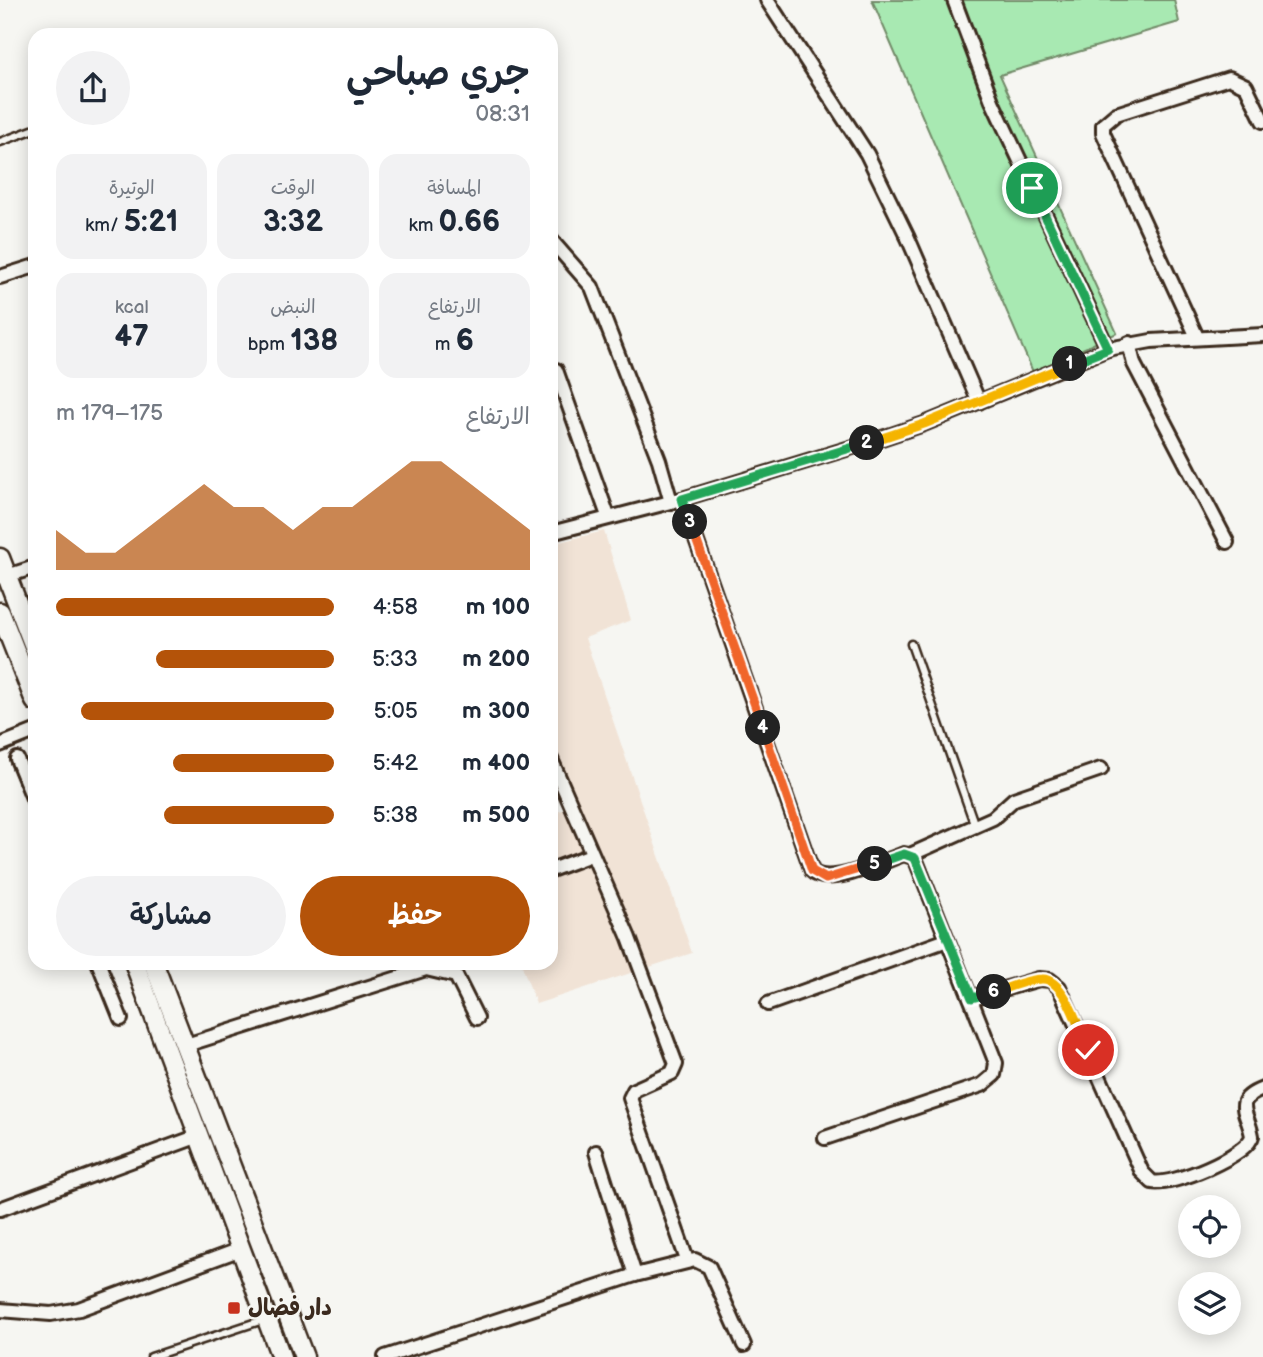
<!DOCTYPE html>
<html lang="ar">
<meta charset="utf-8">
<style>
body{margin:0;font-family:"Balsamiq Sans","Playpen Sans Arabic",sans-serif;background:#f2f2f3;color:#1f2937;direction:rtl;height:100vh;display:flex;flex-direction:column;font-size:26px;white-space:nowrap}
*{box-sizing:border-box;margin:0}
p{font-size:23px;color:#747a83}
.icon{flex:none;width:38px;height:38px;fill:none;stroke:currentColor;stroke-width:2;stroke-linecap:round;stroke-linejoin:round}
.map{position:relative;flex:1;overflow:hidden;direction:ltr}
.drawer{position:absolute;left:28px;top:28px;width:530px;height:942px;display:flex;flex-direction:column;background:#fff;border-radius:21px;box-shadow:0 4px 18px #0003;direction:rtl}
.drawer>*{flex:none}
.fabs{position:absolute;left:1178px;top:1195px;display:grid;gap:14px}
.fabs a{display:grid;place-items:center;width:63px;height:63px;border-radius:50%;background:#fff;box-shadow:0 4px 18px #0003;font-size:35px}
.pin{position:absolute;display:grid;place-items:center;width:60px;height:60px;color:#fff;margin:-30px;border:4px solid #fff;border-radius:50%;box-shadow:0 2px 7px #0007}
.km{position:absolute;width:35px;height:35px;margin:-18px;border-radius:50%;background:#222;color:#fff;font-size:19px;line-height:35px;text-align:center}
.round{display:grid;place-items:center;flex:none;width:74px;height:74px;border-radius:37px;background:#f2f2f3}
.headline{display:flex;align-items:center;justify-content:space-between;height:119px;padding:0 28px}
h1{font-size:38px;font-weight:600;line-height:52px}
.metrics{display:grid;grid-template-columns:repeat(3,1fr);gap:10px;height:119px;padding:7px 28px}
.metrics div{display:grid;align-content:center;border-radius:18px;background:#f2f2f3;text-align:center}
.metrics b{font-size:30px;font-weight:600}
.metrics small{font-size:19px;font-weight:400}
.metrics p{font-size:19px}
.chart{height:196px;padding:14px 28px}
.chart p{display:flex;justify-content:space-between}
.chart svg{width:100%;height:126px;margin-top:7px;fill:#b45309;opacity:.7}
.action{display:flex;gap:14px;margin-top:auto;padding:14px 28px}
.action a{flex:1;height:80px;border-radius:42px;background:#b45309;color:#fff;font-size:28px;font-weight:600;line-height:80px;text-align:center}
.action a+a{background:#f2f2f3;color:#1f2937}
ul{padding:0 28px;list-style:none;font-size:23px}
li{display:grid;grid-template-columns:112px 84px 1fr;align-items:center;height:52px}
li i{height:18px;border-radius:9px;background:#b45309}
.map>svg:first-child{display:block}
.built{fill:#f1e3d6}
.green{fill:#a8e9b2;stroke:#728a68;stroke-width:2}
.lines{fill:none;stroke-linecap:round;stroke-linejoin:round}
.lane-casing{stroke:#3b2a1e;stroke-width:11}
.street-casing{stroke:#3b2a1e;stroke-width:18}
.secondary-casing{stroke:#3b2a1e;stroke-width:23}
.lane{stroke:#f6f6f2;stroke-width:6}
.street{stroke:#f6f6f2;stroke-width:12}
.secondary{stroke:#f6f6f2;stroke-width:18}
.split-1-casing{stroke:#fff;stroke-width:14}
.split-2-casing{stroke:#fff;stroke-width:14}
.split-3-casing{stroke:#fff;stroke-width:14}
.split-4-casing{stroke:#fff;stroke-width:14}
.split-5-casing{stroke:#fff;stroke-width:14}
.split-6-casing{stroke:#fff;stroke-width:14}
.split-7-casing{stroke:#fff;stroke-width:14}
.split-1{stroke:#22a559;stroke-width:9}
.split-2{stroke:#f5b400;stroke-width:9}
.split-3{stroke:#22a559;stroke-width:9}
.split-4{stroke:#f0652b;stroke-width:9}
.split-5{stroke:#f0652b;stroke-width:9}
.split-6{stroke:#22a559;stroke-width:9}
.split-7{stroke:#f5b400;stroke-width:9}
.poi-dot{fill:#c8321e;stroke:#f6f6f2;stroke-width:2.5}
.labels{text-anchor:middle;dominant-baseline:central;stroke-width:5;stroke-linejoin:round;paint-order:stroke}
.poi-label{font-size:23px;font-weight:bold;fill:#3b2a1e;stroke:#f6f6f2;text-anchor:start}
</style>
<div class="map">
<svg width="1263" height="1357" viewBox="0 0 1263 1357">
<rect width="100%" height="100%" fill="#f6f6f2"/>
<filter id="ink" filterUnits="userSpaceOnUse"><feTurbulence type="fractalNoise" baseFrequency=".0143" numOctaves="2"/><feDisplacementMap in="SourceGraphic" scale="14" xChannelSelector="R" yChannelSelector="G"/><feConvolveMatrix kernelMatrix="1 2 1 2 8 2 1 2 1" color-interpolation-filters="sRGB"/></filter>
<g filter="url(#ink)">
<path class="built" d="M 604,531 L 631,620 L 585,638 L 692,953 L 536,1004 L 521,963 L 551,962 L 551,814 L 565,809 L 551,773 L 551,544 Z"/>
<path class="green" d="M 872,0 L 1174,0 L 1179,22 L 1000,75 L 1117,333 L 1033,372 Z"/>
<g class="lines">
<g class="lane-casing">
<g id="lane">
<path d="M 0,142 L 35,129"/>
<path d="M 911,644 L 975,826"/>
<path d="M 151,1357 L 266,1319"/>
</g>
</g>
<g class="street-casing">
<g id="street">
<path d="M 767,0 L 867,154 L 908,238 L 979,402"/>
<path d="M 954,0 L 992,101 L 1108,349"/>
<path d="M 551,240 L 592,287 L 659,460 L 671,502"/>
<path d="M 0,277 L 35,266"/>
<path d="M 1197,337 L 1103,133 L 1103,125 L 1116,114 L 1229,78 L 1246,86 L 1263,121"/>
<path d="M 1129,343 L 1134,364 L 1227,542"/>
<path d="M 556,370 L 608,516"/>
<path d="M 682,499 L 812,871 C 828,888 884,861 904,854 L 915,858 L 996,1063 L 994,1075 L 982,1085 L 825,1138"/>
<path d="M 551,533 L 682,499 L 873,441 L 924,424 L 1108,349 L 1151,341 L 1263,335"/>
<path d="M 7,576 L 35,567"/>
<path d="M 0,745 L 35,731"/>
<path d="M 17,759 L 35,803"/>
<path d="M 551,759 L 629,938 L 676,1064 L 672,1073 L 634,1090 L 630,1098 L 687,1260"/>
<path d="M 910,855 L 993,818 L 1014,799 L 1101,769"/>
<path d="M 551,870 L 591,855"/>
<path d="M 98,962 L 121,1019"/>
<path d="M 972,998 L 1039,979 L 1050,980 L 1059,987 L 1142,1172 L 1152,1182 C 1171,1187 1248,1155 1252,1136 C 1248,1112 1231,1101 1263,1089"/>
<path d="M 768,1004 L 947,940"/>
<path d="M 183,1046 L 426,969 L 456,976 L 477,1018"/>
<path d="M 596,1152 L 635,1275"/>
<path d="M 0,1209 L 196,1137"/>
<path d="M 0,1310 L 51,1314 L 79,1309 L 241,1249"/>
<path d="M 385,1357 L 635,1275 L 695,1260 L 709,1267 L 744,1345"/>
</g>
</g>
<g class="secondary-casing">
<g id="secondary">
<path d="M 0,558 L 35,649"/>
<path d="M 0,612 L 35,701"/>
<path d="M 134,962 L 281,1357"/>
<path d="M 153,962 L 304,1357"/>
</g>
</g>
<use href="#lane" class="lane"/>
<use href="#street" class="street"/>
<use href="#secondary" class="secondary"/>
</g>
</g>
<g class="lines" filter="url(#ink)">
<g class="split-1-casing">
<path id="split-1" d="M 1032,188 L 1108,349 L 1070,364"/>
</g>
<g class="split-2-casing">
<path id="split-2" d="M 867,443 L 924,424 L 1070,364"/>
</g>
<g class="split-3-casing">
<path id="split-3" d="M 690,522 L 682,499 L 867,443"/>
</g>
<g class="split-4-casing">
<path id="split-4" d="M 690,522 L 763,728"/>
</g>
<g class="split-5-casing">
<path id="split-5" d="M 763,728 L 812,871 L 826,879 L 875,864"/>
</g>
<g class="split-6-casing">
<path id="split-6" d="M 875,864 L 904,854 L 915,858 L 972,998 L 994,992"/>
</g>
<g class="split-7-casing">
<path id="split-7" d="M 994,992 C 1009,988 1027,979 1042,979 C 1065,978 1080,1032 1088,1050"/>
</g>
<use href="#split-1" class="split-1"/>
<use href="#split-2" class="split-2"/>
<use href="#split-3" class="split-3"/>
<use href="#split-4" class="split-4"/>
<use href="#split-5" class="split-5"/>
<use href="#split-6" class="split-6"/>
<use href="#split-7" class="split-7"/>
</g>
<rect class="poi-dot" x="227" y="1301" width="14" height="14" rx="3.5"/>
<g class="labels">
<g class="poi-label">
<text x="248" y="1308">دار فضال</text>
</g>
</g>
</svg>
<div class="fabs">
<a><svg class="icon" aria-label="locate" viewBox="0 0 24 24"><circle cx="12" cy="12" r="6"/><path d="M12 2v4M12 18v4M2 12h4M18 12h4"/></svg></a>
<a><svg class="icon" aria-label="layers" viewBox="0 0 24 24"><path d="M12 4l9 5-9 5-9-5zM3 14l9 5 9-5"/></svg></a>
</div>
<div class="pin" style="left:1032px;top:188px;background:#1e9e55"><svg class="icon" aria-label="arrive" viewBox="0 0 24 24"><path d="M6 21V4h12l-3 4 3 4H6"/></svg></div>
<div class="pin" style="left:1088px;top:1050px;background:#d93025"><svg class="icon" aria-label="check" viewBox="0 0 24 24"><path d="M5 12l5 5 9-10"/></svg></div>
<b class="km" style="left:1070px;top:364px">1</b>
<b class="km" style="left:867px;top:443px">2</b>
<b class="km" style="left:690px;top:522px">3</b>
<b class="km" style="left:763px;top:728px">4</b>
<b class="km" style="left:875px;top:864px">5</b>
<b class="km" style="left:994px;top:992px">6</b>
<section class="drawer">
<div class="headline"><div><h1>جري صباحي</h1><p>08:31</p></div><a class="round"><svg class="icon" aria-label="share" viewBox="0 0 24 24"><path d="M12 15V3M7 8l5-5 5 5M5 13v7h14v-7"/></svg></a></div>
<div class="metrics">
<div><p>المسافة</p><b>0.66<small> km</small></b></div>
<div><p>الوقت</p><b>3:32</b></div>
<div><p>الوتيرة</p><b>5:21<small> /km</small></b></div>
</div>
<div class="metrics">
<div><p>الارتفاع</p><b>6<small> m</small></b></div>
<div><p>النبض</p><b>138<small> bpm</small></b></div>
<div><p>kcal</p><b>47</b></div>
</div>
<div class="chart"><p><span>الارتفاع</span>175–179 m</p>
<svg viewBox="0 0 160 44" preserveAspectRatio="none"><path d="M0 44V30L10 38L20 38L30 30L40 22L50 14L60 22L70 22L80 30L90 22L100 22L110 14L120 6L130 6L140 14L150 22L160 30V44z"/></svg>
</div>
<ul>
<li><b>100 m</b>4:58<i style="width:100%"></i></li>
<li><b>200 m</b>5:33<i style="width:64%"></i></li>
<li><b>300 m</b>5:05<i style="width:91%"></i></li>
<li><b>400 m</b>5:42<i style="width:58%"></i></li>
<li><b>500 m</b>5:38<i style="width:61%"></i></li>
</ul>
<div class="action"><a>حفظ</a><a>مشاركة</a></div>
</section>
</div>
